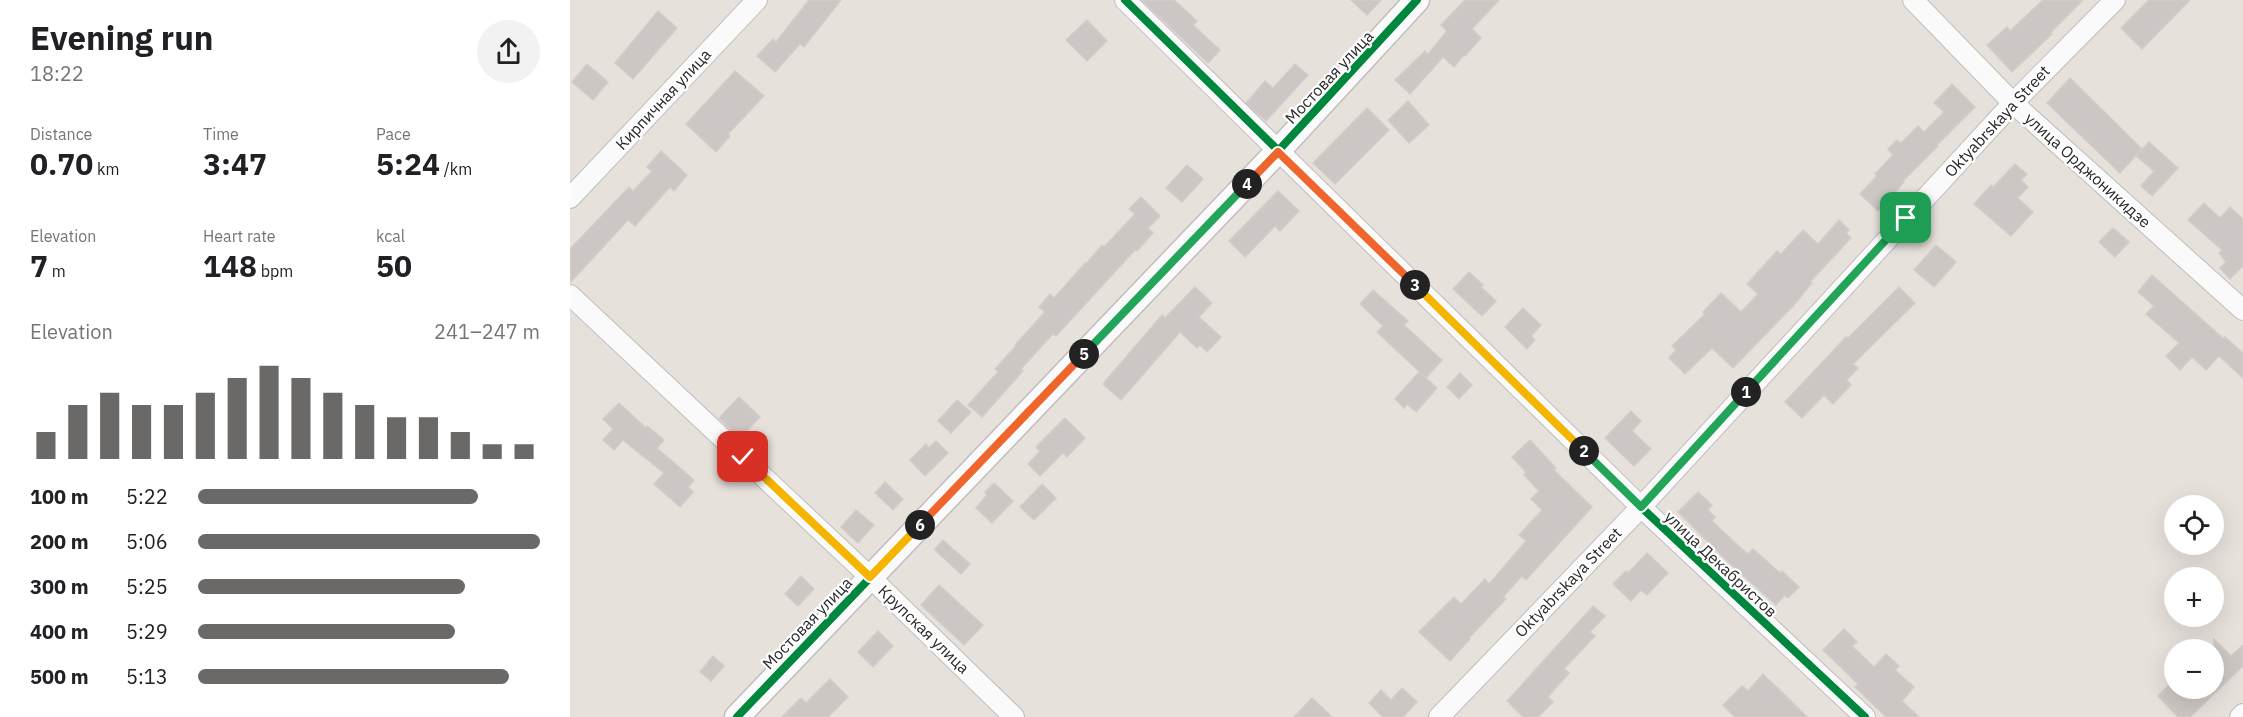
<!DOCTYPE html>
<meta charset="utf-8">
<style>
body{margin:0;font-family:"IBM Plex Sans",sans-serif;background:#f2f2f2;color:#202124;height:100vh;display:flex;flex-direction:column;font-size:22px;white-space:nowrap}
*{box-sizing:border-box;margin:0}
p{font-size:20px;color:#757577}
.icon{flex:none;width:33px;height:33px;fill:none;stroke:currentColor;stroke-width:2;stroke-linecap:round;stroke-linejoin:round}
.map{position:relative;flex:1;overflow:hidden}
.sheet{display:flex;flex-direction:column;background:#fff;width:570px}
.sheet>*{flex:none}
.controls{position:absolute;left:1594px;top:495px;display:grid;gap:12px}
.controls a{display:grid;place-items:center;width:60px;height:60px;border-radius:50%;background:#fff;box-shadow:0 6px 24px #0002;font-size:30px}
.pin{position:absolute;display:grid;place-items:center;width:51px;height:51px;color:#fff;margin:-26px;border-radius:12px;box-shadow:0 3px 9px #0006}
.km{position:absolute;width:30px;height:30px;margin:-15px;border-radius:50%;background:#222;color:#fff;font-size:16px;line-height:30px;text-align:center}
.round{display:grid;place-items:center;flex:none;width:63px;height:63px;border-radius:32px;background:#f2f2f2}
.head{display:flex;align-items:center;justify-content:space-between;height:102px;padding:0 30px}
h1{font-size:33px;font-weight:700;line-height:45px}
.metrics{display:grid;grid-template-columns:repeat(3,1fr);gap:9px;height:102px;padding:6px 30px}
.metrics div{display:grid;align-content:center}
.metrics b{font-size:30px;font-weight:700}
.metrics small{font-size:16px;font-weight:400}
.metrics p{font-size:16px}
.chart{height:168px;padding:12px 30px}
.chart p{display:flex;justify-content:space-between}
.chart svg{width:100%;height:108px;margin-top:6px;stroke:#6b6967;stroke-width:6}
ul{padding:0 30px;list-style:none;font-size:20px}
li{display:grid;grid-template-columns:96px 72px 1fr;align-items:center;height:45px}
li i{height:15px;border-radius:8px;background:#6b6967}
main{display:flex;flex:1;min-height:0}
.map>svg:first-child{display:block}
.building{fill:#ccc7c4;stroke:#d2cdc8;stroke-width:1.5}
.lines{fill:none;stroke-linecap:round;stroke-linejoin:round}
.minor-casing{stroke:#c0bebf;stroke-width:22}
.tertiary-casing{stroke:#c0bebf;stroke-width:27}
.minor{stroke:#fbfafa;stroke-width:20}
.tertiary{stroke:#fbfafa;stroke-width:24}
.cycleway-casing{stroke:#fff;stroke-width:11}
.cycleway{stroke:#00873e;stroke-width:8}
.split-1-casing{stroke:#fff;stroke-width:12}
.split-2-casing{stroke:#fff;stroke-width:12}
.split-3-casing{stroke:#fff;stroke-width:12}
.split-4-casing{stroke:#fff;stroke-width:12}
.split-5-casing{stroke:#fff;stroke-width:12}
.split-6-casing{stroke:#fff;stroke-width:12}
.split-7-casing{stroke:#fff;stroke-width:12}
.split-1{stroke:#22a559;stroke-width:8}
.split-2{stroke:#22a559;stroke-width:8}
.split-3{stroke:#f5b400;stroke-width:8}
.split-4{stroke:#f0652b;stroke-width:8}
.split-5{stroke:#22a559;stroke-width:8}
.split-6{stroke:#f0652b;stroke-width:8}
.split-7{stroke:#f5b400;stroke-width:8}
.labels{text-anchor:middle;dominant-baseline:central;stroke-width:4.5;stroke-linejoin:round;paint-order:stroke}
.street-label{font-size:16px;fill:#282828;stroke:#fff}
</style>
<main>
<section class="sheet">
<div class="head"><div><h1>Evening run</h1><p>18:22</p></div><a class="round"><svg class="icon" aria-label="share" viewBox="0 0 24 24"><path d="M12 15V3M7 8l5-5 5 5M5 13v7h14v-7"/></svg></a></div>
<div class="metrics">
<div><p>Distance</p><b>0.70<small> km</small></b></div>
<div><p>Time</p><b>3:47</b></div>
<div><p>Pace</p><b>5:24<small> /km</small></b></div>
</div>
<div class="metrics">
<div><p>Elevation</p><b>7<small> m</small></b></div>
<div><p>Heart rate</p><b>148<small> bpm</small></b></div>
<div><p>kcal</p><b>50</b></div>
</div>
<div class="chart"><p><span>Elevation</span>241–247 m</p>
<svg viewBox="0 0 160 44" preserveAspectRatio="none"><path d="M5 44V33M15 44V22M25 44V17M35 44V22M45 44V22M55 44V17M65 44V11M75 44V6M85 44V11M95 44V17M105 44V22M115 44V27M125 44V27M135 44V33M145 44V38M155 44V38"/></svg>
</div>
<ul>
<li><b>100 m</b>5:22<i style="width:82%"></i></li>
<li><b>200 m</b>5:06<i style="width:100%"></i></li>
<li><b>300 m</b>5:25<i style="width:78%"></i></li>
<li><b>400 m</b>5:29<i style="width:75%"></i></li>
<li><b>500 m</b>5:13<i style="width:91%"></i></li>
</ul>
</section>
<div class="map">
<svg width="1673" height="717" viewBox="0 0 1673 717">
<rect width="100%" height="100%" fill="#e7e1dc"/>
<g class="building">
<path d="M 239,0 L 271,0 L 234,47 L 230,44 L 205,72 L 187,56 L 203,39 L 206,42 Z"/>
<path d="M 572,0 L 604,0 L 627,21 L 623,25 L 650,50 L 638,63 Z"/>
<path d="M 781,0 L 811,0 L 797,15 Z"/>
<path d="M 895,0 L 929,0 L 902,29 L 911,38 L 895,56 L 894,55 L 884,67 L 873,57 L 840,94 L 825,80 L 855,51 L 858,54 L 877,31 L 871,25 Z"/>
<path d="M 1473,0 L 1513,0 L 1481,32 L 1482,34 L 1442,72 L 1417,45 L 1437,27 L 1440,31 Z"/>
<path d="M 1579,0 L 1620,0 L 1572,49 L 1551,28 Z"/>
<path d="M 88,11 L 107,28 L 63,79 L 45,63 Z"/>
<path d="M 517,20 L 537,41 L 517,61 L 496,40 Z"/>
<path d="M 17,64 L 38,82 L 23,100 L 2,82 Z"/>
<path d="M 725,64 L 738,75 L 696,121 L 676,103 L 695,81 L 703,88 Z"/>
<path d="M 165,71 L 194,96 L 158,134 L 160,136 L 146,152 L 116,124 Z"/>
<path d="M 1500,78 L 1572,149 L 1550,173 L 1477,103 Z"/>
<path d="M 1382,84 L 1405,107 L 1367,145 L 1368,146 L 1333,181 L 1334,182 L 1308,211 L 1290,194 L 1307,176 L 1305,174 L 1323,155 L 1318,149 L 1327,140 L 1331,143 L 1348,126 L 1354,132 L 1374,112 L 1364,103 Z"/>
<path d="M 838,101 L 859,125 L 839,143 L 818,120 Z"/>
<path d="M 797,108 L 819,130 L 765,184 L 743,163 Z"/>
<path d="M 1579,142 L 1608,168 L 1582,196 L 1571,186 L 1584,171 L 1566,156 Z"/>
<path d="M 91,151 L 117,175 L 104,191 L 100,187 L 65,226 L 58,220 L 0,283 L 0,249 L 59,187 L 63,191 L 82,171 L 77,167 Z"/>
<path d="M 1445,164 L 1457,174 L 1451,180 L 1458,187 L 1448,198 L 1463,212 L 1441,236 L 1404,204 L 1421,185 L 1423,187 Z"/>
<path d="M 617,165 L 633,179 L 612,202 L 596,188 Z"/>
<path d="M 708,191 L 729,211 L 710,231 L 705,226 L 675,257 L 659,241 Z"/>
<path d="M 571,197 L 590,216 L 578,228 L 583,233 L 567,251 L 565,250 L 486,336 L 483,334 L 451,369 L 453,371 L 412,417 L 398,405 L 428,372 L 425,369 L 446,346 L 445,345 L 475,312 L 469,307 L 480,294 L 484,298 L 515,263 L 516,264 L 532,245 L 534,247 L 565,214 L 559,209 Z"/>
<path d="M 1634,203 L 1650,218 L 1660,207 L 1673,219 L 1673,266 L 1660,279 L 1650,268 L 1656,262 L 1649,253 L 1652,250 L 1618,220 Z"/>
<path d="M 1269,220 L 1279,230 L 1276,233 L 1281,238 L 1240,282 L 1242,283 L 1224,305 L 1163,368 L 1142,348 L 1115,374 L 1099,358 L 1106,350 L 1102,346 L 1135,314 L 1133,312 L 1151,293 L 1171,312 L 1188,294 L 1177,284 L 1207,251 L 1211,254 L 1233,230 L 1248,244 Z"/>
<path d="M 1543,228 L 1559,242 L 1545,257 L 1529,242 Z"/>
<path d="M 1366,245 L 1386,262 L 1364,287 L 1344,270 Z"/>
<path d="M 899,272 L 913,285 L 911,287 L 926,301 L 912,316 L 883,289 Z"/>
<path d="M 1582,275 L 1654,339 L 1655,337 L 1673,353 L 1673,378 L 1649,356 L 1636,370 L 1622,357 L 1610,370 L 1596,356 L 1609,343 L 1576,314 L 1584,306 L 1568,292 Z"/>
<path d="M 625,287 L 642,303 L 629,317 L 651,337 L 637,352 L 630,345 L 627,348 L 610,332 L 551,400 L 533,384 L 592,315 L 595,318 Z"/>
<path d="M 1329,287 L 1345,303 L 1283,364 L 1288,368 L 1277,380 L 1281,385 L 1263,404 L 1254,395 L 1232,418 L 1215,402 L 1276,337 L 1278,338 Z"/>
<path d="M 803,290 L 838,321 L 834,325 L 872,360 L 856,378 L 807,332 L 813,326 L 790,304 Z"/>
<path d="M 953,308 L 971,325 L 961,336 L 965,340 L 957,349 L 935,327 Z"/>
<path d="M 849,372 L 867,388 L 846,412 L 837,404 L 834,408 L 825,399 Z"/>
<path d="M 890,373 L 902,385 L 889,399 L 877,387 Z"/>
<path d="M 169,397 L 190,417 L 170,438 L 149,418 Z"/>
<path d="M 387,400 L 401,412 L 381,433 L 368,421 Z"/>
<path d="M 49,403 L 76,428 L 77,426 L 94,440 L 87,448 L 124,480 L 118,487 L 123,492 L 110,507 L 84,484 L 94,473 L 53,440 L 44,450 L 33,440 L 43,429 L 33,419 Z"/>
<path d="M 1061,411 L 1071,421 L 1062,431 L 1081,449 L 1064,466 L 1035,438 Z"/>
<path d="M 495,418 L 515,438 L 497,457 L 493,453 L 470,476 L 458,464 L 470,451 L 466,447 Z"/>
<path d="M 960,440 L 986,468 L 984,470 L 1022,507 L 956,580 L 952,576 L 933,597 L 936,599 L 899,638 L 900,639 L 880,661 L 849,632 L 884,597 L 891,604 L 915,579 L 919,584 L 956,541 L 949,535 L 972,510 L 961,499 L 969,491 L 954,475 L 956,472 L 942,457 Z"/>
<path d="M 366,441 L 378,453 L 355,476 L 340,460 L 356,444 L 359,448 Z"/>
<path d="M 315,482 L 333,499 L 323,510 L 305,493 Z"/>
<path d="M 424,483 L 443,501 L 422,523 L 406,508 L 417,495 L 415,492 Z"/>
<path d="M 472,484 L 486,498 L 464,520 L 450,507 Z"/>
<path d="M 1128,492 L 1142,505 L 1138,510 L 1145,517 L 1142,521 L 1171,548 L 1178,554 L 1183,549 L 1210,573 L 1212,571 L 1229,587 L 1218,598 L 1215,595 L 1206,605 L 1158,562 L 1108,512 Z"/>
<path d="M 286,510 L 304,525 L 288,543 L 271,527 Z"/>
<path d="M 373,540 L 400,564 L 391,574 L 366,551 L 365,549 Z"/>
<path d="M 1077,553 L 1098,573 L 1077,595 L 1071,590 L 1061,601 L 1043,584 L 1056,571 L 1058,573 Z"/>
<path d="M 231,576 L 244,589 L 228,606 L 215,594 Z"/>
<path d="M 369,585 L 413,625 L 394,645 L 351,605 Z"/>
<path d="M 1023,606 L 1035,616 L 1020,632 L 1025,636 L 994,669 L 999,673 L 978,697 L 983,702 L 968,717 L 953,717 L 937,701 Z"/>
<path d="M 1274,629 L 1287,642 L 1282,646 L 1304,667 L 1316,654 L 1329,666 L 1325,670 L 1344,687 L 1332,701 L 1349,717 L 1316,717 L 1285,687 L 1288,684 L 1253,650 Z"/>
<path d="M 308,631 L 323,646 L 303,667 L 288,652 Z"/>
<path d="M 1644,639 L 1661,656 L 1673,645 L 1673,666 L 1620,717 L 1608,717 L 1588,696 L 1601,683 L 1612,695 L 1619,688 L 1644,688 Z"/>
<path d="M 143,656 L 154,666 L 141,681 L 130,672 Z"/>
<path d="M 1193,674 L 1217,697 L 1237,717 L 1165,717 L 1153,705 L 1172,686 L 1178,691 Z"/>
<path d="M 260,679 L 278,697 L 258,717 L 212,717 L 231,698 L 236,703 Z"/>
<path d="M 832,688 L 847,702 L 833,717 L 813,717 L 799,703 L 811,690 L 821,700 Z"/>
<path d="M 742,698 L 762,717 L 724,717 Z"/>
</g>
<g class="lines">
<g class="minor-casing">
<g id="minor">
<path d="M 555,0 L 1071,507 L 1295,717"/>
<path d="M 1343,0 L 1443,103 L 1673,310"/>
<path d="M 0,198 L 187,0"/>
<path d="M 0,295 L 300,577 L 444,717"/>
<path d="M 869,717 L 1071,507 L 1443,103 L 1545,0"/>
<path d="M 1670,717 L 1673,714"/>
</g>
</g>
<g class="tertiary-casing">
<path id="tertiary" d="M 167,717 L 708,151 L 847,0"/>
</g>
<use href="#minor" class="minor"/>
<use href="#tertiary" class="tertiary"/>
<g class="cycleway-casing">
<g id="cycleway">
<path d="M 555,0 L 1071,507 L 1295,717"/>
<path d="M 167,717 L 708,151 L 847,0"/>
</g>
</g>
<use href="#cycleway" class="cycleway"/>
</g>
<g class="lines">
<g class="split-1-casing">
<path id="split-1" d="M 1176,392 L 1336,218"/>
</g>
<g class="split-2-casing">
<path id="split-2" d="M 1014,451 L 1071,507 L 1176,392"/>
</g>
<g class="split-3-casing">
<path id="split-3" d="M 845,285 L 1014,451"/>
</g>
<g class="split-4-casing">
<path id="split-4" d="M 677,184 L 708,152 L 845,285"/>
</g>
<g class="split-5-casing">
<path id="split-5" d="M 514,354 L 677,184"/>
</g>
<g class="split-6-casing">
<path id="split-6" d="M 350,525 L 514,354"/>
</g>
<g class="split-7-casing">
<path id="split-7" d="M 173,457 L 300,577 L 350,525"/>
</g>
<use href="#split-1" class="split-1"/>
<use href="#split-2" class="split-2"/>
<use href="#split-3" class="split-3"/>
<use href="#split-4" class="split-4"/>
<use href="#split-5" class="split-5"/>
<use href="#split-6" class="split-6"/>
<use href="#split-7" class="split-7"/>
</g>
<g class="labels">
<g class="street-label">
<text transform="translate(759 77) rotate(-47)">Мостовая улица</text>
<text transform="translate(93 99) rotate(-47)">Кирпичная улица</text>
<text transform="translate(1427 121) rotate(-47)">Oktyabrskaya Street</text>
<text transform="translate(1518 170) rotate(42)">улица Орджоникидзе</text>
<text transform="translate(1151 564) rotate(43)">улица Декабристов</text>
<text transform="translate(998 582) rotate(-46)">Oktyabrskaya Street</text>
<text transform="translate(237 623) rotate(-46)">Мостовая улица</text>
<text transform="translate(354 629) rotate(44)">Крупская улица</text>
</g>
</g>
</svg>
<div class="controls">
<a><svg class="icon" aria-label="locate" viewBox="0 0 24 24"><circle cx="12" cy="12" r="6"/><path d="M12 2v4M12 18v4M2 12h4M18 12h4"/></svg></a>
<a>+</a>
<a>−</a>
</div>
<div class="pin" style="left:1336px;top:218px;background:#1e9e55"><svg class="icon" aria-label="arrive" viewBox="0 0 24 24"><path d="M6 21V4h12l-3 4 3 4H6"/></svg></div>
<div class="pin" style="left:173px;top:457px;background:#d93025"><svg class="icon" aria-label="check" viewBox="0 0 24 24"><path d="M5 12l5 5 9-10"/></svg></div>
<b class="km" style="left:1176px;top:392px">1</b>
<b class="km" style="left:1014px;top:451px">2</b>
<b class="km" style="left:845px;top:285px">3</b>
<b class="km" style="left:677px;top:184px">4</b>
<b class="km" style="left:514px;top:354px">5</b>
<b class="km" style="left:350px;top:525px">6</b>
</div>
</main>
